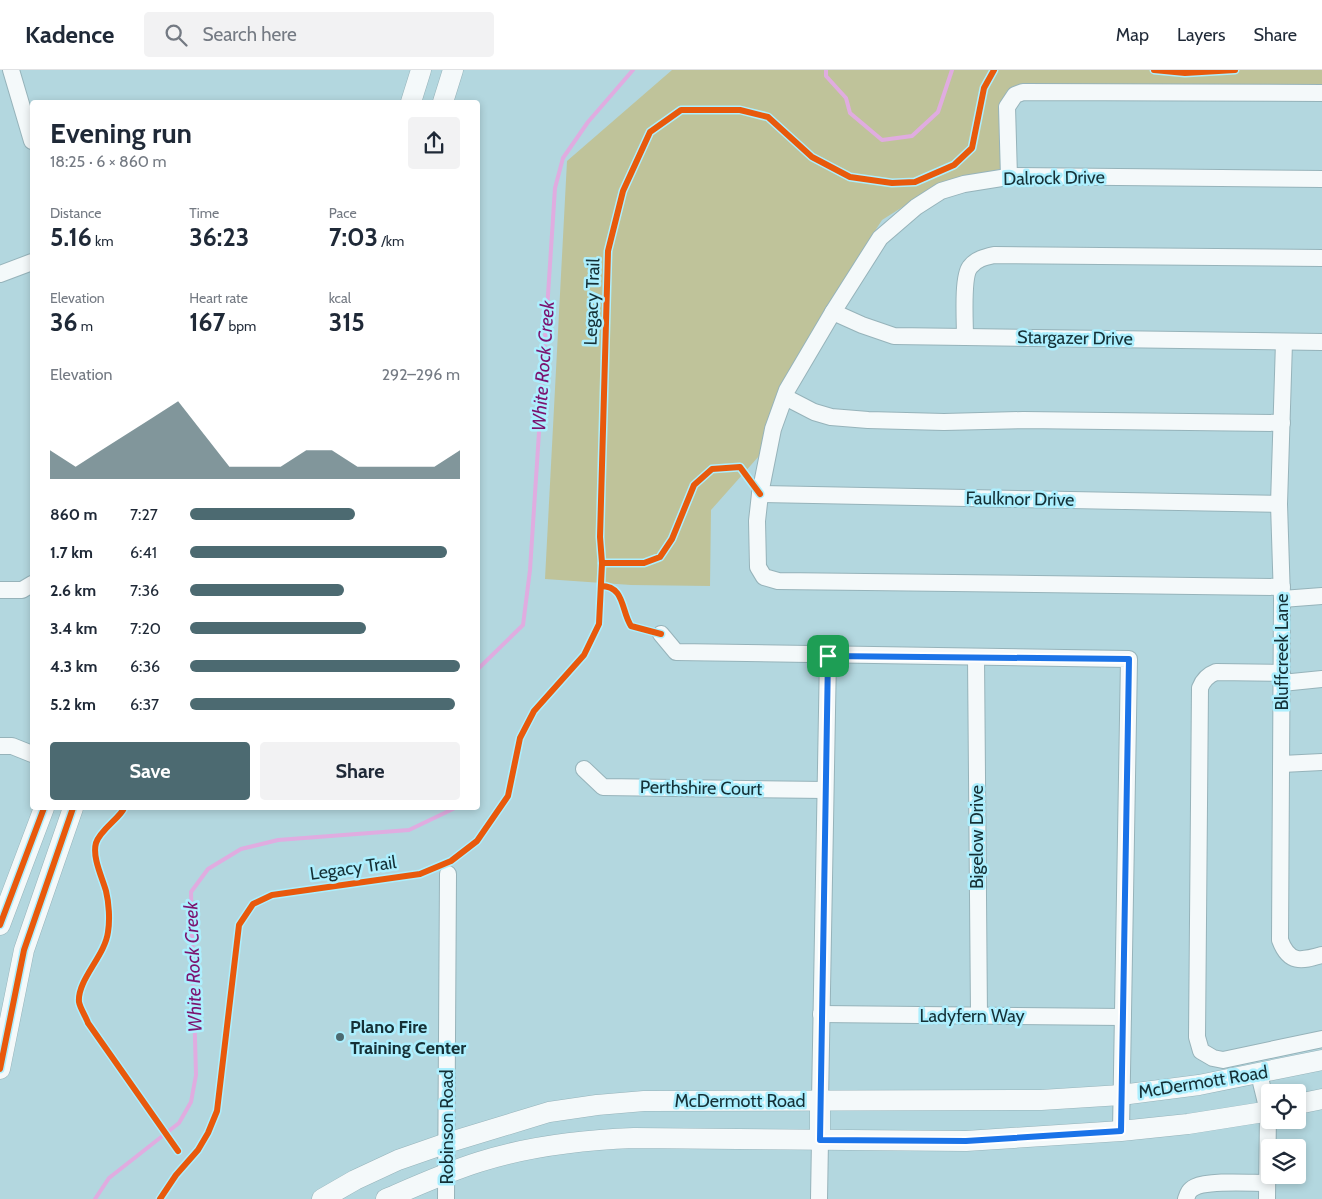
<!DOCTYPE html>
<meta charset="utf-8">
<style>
body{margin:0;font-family:Cabin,sans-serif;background:#f2f2f3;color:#1f2937;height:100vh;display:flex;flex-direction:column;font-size:19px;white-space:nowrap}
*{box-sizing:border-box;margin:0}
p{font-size:16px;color:#747a83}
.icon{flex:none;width:28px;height:28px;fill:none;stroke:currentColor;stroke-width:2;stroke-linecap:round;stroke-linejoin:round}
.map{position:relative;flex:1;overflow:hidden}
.side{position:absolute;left:30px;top:30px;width:450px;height:710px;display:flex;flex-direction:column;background:#fff;border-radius:5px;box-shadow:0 2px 8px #0003}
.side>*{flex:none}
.controls{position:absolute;left:1261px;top:1014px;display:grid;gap:10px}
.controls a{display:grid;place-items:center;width:45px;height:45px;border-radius:5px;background:#fff;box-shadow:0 2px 8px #0003;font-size:25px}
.pin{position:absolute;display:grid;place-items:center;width:42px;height:42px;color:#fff;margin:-21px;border-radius:10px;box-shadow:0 2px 8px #0006}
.round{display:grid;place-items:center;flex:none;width:52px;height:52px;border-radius:5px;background:#f2f2f3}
.head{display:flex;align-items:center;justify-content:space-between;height:85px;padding:0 20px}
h1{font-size:28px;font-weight:700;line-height:38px}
.metrics{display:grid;grid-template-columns:repeat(3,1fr);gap:8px;height:85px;padding:5px 20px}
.metrics div{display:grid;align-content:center}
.metrics b{font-size:25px;font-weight:700}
.metrics small{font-size:14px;font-weight:400}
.metrics p{font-size:14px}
.chart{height:140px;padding:10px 20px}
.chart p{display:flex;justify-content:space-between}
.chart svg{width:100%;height:90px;margin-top:5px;fill:#4c6a71;opacity:.7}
.action{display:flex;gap:10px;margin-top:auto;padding:10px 20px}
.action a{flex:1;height:58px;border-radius:5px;background:#4c6a71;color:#fff;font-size:20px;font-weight:700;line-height:58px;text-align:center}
.action a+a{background:#f2f2f3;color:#1f2937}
ul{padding:0 20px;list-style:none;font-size:16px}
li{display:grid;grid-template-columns:80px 60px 1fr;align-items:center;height:38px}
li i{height:12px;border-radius:6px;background:#4c6a71}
header{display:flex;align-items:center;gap:30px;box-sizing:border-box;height:70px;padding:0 25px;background:#fff;border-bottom:1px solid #e0e1e3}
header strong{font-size:24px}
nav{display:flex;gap:28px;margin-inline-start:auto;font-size:18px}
.search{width:350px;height:45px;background:#f2f2f3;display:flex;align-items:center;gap:12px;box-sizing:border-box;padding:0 18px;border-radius:5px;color:#747a83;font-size:19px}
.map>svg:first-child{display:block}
.green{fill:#bfc39a}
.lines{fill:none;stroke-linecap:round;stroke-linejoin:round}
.stream{stroke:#e0ace0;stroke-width:4}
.minor-casing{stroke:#96b3ba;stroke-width:18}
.major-casing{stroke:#96b3ba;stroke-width:21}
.minor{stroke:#f4f9fa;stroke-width:16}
.major{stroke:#f4f9fa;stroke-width:20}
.cycleway-casing{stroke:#adeffe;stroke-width:9}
.cycleway{stroke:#e8590c;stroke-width:6}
.route-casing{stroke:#fff;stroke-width:10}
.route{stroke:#1a73e8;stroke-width:6}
.poi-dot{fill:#4c6a71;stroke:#adeffe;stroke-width:2}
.labels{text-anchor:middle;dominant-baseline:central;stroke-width:5;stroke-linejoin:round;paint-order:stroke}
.street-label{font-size:18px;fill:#153036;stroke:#adeffe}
.poi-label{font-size:18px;font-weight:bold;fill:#153036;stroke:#adeffe;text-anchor:start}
.water-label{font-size:19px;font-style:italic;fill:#7c136f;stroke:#adeffe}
</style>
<header>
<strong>Kadence</strong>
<div class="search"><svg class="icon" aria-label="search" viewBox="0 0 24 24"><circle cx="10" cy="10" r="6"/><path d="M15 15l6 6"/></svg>Search here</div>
<nav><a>Map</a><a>Layers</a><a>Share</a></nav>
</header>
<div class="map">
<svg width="1322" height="1129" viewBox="0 0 1322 1129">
<rect width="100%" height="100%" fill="#b3d7df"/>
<path class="green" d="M 672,0 L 1322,0 L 1322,21 L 1015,17 L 1006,22 L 1005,98 L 942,112 L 882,150 L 853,195 L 774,333 L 759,386 L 711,440 L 710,516 L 631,515 L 545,509 L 567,91 Z"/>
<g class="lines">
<g class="stream">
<path d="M 826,0 L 826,6 L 846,28 L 850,43 L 882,70 L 912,66 L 938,42 L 952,0"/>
<path d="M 478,599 L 523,555 L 530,500 L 555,118 L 563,88 L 588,52 L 633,0"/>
<path d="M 95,1129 L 109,1108 L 179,1053 L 191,1032 L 196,1005 L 191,822 L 208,799 L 241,779 L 278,770 L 409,760 L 455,738"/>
</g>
<g class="minor-casing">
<g id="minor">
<path d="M 11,0 L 32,71"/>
<path d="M 1009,107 L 1007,37 L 1015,25 L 1023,22 L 1322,23"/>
<path d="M 0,204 L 32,192"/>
<path d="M 833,242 L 862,255 L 894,266 L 1322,272"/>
<path d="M 965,267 C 965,252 962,207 970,197 C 976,189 985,187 994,185 L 1322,188"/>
<path d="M 1284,272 L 1279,434 L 1282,529 L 1280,870 C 1289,894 1301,891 1322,885"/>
<path d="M 785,327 L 814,342 L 831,347 L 868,350 L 944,352 L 1023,350 L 1282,353"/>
<path d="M 760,424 L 1279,434"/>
<path d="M 1282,517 L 778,511 L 764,507 L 758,497 L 757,451 L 760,424 L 773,359 L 787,320 L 833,242 L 880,168 L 916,137 L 941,121 L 964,114 L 1014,106 L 1322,109"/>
<path d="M 0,520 L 22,520 L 32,514"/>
<path d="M 1282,529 L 1322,526"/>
<path d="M 661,564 L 676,582 L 1129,589 L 1121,1061"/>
<path d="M 976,587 L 979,946"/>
<path d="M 1282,603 L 1216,602 C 1208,605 1203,610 1200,618 L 1197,967 L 1201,981 L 1213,988 L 1223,990 L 1322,969"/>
<path d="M 1282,613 L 1322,609"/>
<path d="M 0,676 L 12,676 L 32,684"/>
<path d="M 1282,694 L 1322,692"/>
<path d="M 584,699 L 603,717 L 825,720"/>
<path d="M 821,944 L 1123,947"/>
<path d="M 1259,1004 L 1268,1041 L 1267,1129"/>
<path d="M 820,1031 L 828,586"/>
<path d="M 446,1129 L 448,804"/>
<path d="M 819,1129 L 820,1070"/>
<path d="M 1186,1129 C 1188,1123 1189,1120 1195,1117 C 1209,1110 1250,1113 1267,1113"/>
</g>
</g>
<g class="major-casing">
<g id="major">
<path d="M 411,32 L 421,0"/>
<path d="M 443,32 L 453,0"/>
<path d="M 0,855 L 44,738"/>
<path d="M 0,999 L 24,880 L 73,738"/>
<path d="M 1298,1034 L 1322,1029"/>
<path d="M 820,1070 L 820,1031"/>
<path d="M 322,1129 L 355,1110 L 398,1090 L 447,1073 L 549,1042 L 597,1035 L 644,1031 L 1041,1030 L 1121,1025 L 1199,1015 L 1322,990"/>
<path d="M 386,1129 C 416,1116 447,1102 479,1092 C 529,1076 582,1070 634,1068 L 966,1071 L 1121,1061 L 1188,1054 L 1270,1041"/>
</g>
</g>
<use href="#minor" class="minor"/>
<use href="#major" class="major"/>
<g class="cycleway-casing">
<g id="cycleway">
<path d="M 1154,0 L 1185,3 L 1235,0"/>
<path d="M 760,424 L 740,397 L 712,399 L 694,415 L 672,469 L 660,487 L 644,493 L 602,493 L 600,467 L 608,181 L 623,121 L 650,62 L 681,40 L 740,40 L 768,47 L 812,87 L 850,107 L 892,113 L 915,112 L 954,95 L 972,78 L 984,18 L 994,0"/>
<path d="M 601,516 C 625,516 621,541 631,556 L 661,564"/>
<path d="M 124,738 C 121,747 100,760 96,773 C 92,787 102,807 106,821 C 109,833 110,850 108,862 C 105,886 77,910 79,932 C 80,938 86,947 88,953 L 178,1081"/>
<path d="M 0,855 L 44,738"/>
<path d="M 0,999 L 24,880 L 73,738"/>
<path d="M 160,1129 L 176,1105 L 198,1080 L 208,1063 L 217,1041 L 239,855 L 253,834 L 272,825 L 420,804 L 451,791 L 477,771 L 508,726 L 520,668 L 534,641 L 584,585 L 599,554 L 602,493"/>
</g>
</g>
<use href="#cycleway" class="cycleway"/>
</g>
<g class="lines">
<g class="route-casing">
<path id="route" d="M 828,586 L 1129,589 L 1121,1061 L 966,1071 L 820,1070 Z"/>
</g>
<use href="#route" class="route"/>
</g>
<circle class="poi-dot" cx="340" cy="967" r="5"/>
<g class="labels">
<g class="street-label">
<text transform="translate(1054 108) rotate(-1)">Dalrock Drive</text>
<text transform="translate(592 232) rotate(-88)">Legacy Trail</text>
<text transform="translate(1075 268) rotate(1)">Stargazer Drive</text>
<text transform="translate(1020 429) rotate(1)">Faulknor Drive</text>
<text transform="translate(1282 582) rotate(-90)">Bluffcreek Lane</text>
<text transform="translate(701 718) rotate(1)">Perthshire Court</text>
<text transform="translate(977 767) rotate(-90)">Bigelow Drive</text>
<text transform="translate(353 798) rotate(-8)">Legacy Trail</text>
<text x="972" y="946">Ladyfern Way</text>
<text transform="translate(1203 1012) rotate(-9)">McDermott Road</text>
<text x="740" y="1031">McDermott Road</text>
<text transform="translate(447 1057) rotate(-90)">Robinson Road</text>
</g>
<g class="poi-label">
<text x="350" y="957">Plano Fire<tspan x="350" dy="21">Training Center</tspan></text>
</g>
<g class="water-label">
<text transform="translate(543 296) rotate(-86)">White Rock Creek</text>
<text transform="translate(193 897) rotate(-92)">White Rock Creek</text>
</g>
</g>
</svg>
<div class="controls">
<a><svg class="icon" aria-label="locate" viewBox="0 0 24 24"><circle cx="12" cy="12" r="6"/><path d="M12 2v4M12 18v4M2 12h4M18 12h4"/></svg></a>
<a><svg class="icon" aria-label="layers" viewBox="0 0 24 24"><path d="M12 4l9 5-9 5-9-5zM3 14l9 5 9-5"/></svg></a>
</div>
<div class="pin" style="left:828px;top:586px;background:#1e9e55"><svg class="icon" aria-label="arrive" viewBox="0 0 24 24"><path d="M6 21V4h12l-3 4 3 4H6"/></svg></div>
<section class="side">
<div class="head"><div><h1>Evening run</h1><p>18:25 · 6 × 860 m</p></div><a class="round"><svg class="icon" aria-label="share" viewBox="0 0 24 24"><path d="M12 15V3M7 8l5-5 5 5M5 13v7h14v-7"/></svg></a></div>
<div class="metrics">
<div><p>Distance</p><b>5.16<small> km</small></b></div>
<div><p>Time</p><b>36:23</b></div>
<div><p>Pace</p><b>7:03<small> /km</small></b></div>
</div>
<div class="metrics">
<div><p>Elevation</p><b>36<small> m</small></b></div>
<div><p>Heart rate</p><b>167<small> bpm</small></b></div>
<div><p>kcal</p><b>315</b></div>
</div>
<div class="chart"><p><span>Elevation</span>292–296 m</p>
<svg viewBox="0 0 160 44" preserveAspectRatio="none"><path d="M0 44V30L10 38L20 30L30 22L40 14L50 6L60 22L70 38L80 38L90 38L100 30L110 30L120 38L130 38L140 38L150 38L160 30V44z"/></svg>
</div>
<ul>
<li><b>860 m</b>7:27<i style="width:61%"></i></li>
<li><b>1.7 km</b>6:41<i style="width:95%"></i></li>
<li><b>2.6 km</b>7:36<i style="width:57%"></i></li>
<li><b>3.4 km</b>7:20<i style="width:65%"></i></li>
<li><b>4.3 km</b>6:36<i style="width:100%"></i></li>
<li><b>5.2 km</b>6:37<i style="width:98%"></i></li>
</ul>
<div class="action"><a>Save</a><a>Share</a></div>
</section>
</div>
